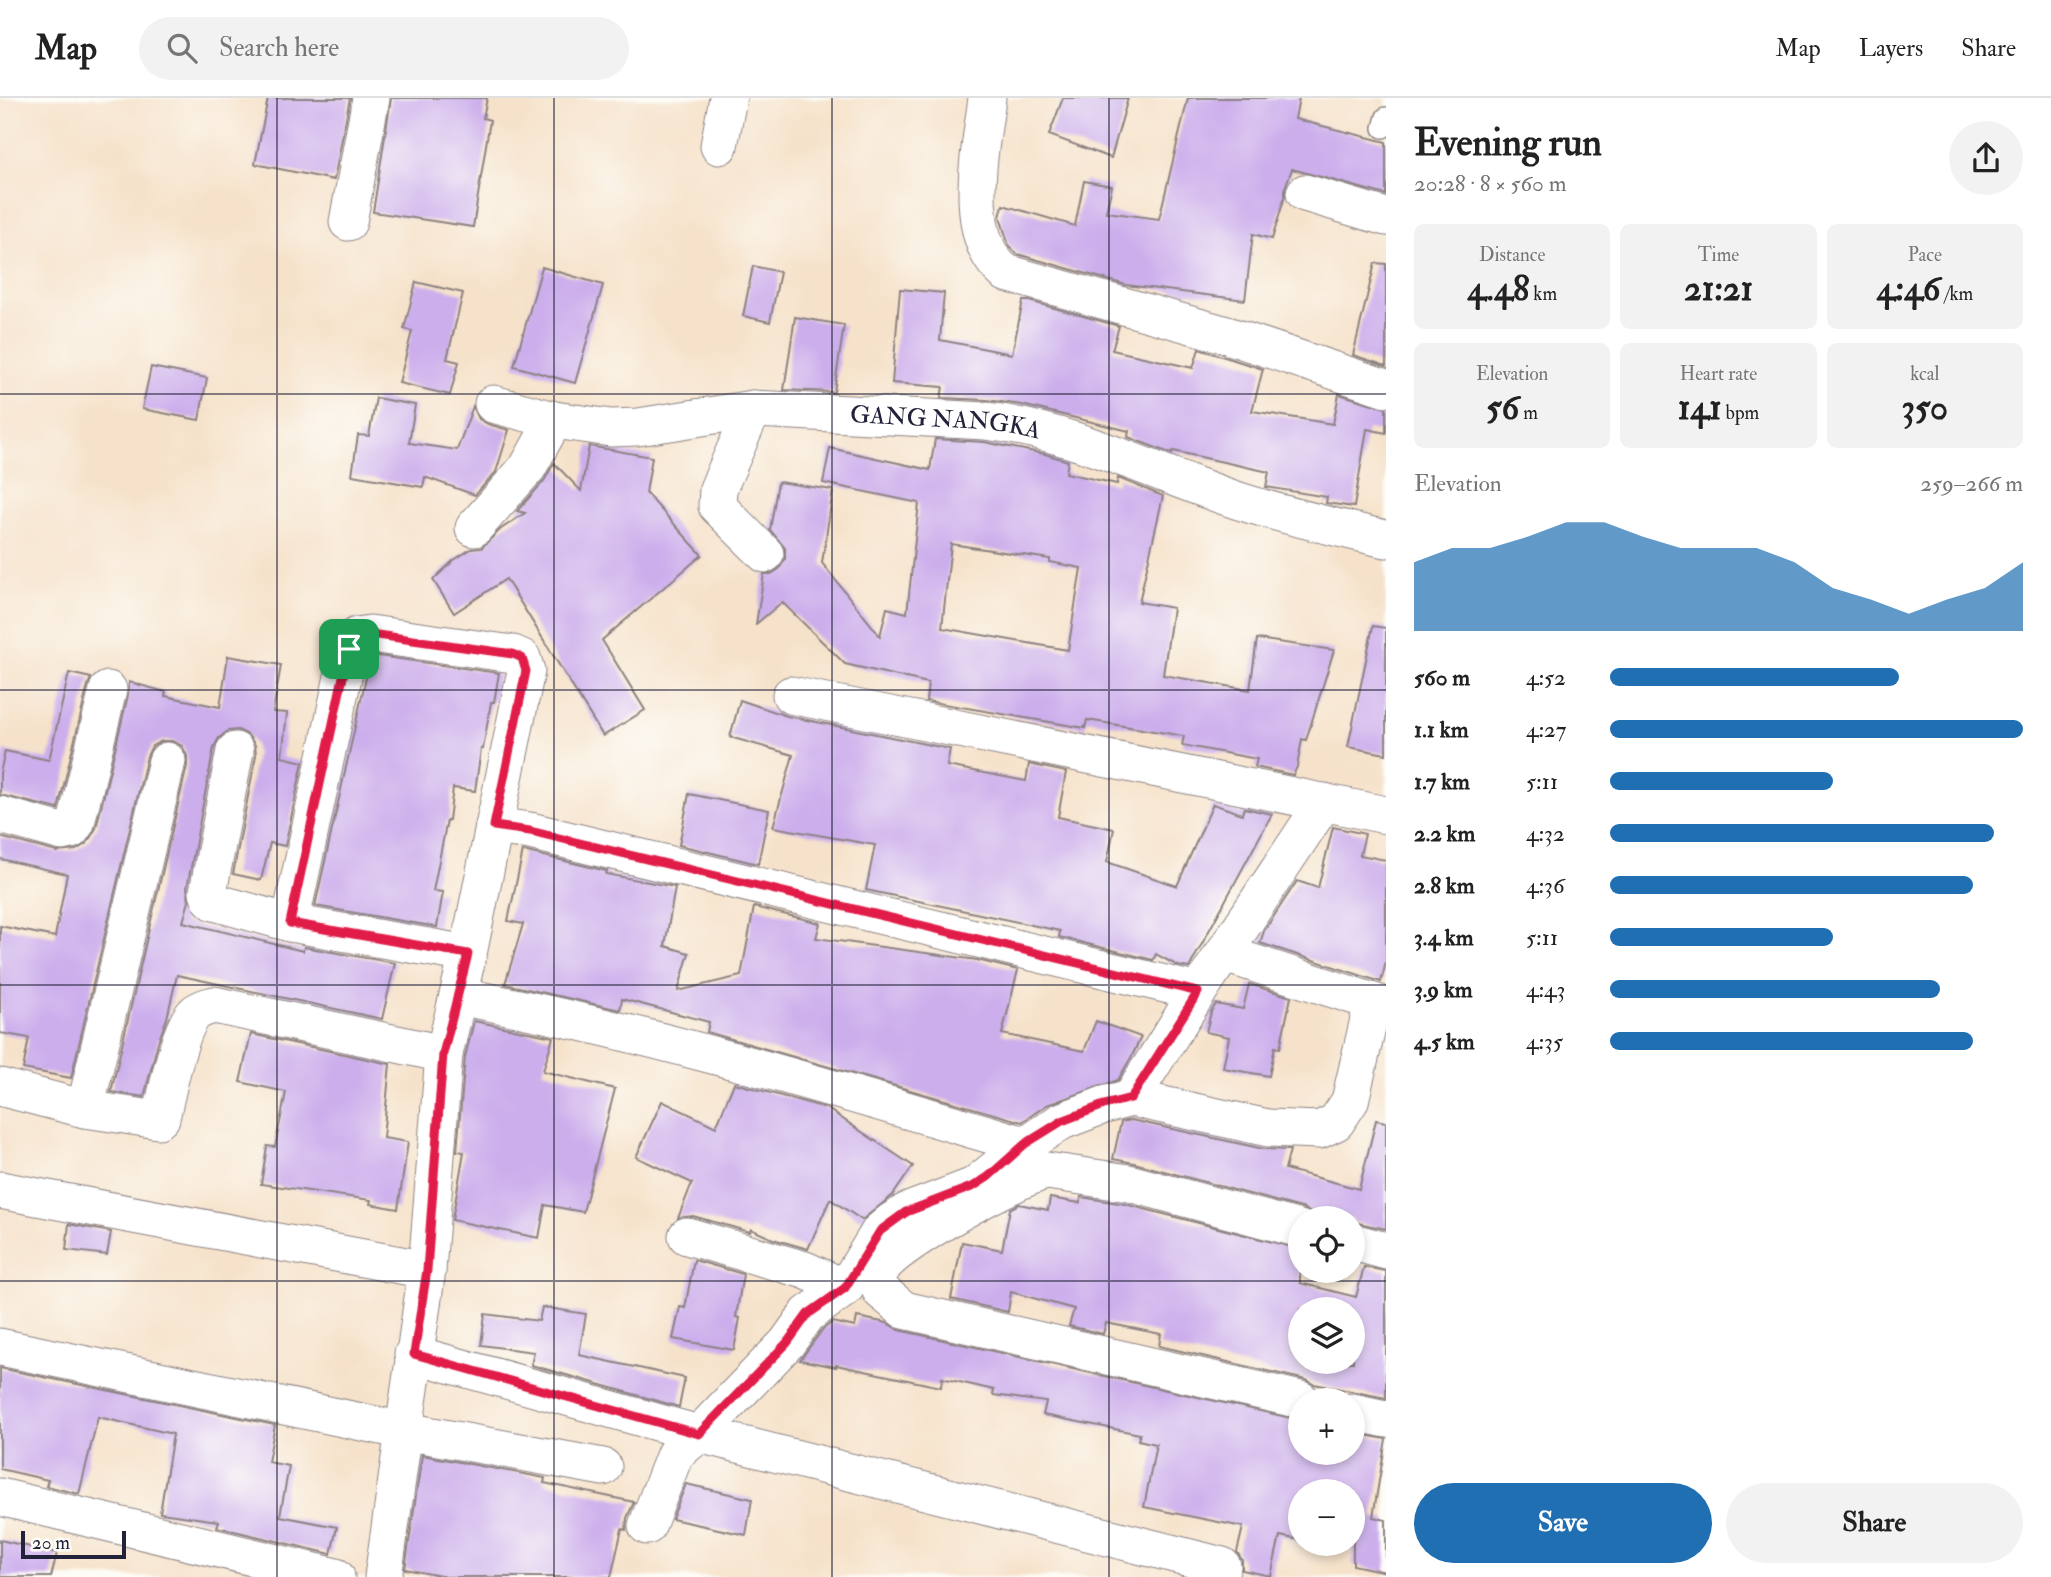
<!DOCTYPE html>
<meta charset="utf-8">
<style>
body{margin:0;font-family:"IM FELL Double Pica",serif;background:#f2f2f2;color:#222;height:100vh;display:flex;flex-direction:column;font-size:26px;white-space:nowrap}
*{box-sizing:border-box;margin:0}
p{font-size:23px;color:#767676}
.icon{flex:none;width:38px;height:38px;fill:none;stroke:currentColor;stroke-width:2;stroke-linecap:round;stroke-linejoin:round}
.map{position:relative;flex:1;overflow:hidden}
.sheet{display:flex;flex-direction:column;background:#fff;width:665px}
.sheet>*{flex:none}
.buttons{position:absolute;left:1288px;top:1108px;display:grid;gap:14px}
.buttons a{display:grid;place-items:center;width:77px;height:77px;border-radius:50%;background:#fff;box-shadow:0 4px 10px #0003;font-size:35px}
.scale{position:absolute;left:21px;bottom:18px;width:105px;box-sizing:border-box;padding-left:7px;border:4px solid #22223b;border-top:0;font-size:19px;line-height:24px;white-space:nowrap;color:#22223b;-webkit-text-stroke:5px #fdfcf7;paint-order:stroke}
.pin{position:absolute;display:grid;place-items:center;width:60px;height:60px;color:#fff;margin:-30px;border-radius:14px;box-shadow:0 4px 10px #0006}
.round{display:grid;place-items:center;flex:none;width:74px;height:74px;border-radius:37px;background:#f2f2f2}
.summary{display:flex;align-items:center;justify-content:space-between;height:119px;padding:0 28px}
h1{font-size:38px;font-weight:800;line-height:52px}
.metrics{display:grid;grid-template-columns:repeat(3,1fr);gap:10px;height:119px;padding:7px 28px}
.metrics div{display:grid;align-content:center;border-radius:10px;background:#f2f2f2;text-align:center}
.metrics b{font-size:35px;font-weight:800}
.metrics small{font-size:19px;font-weight:400}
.metrics p{font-size:19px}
.chart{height:196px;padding:14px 28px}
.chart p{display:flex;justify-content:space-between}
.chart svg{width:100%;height:126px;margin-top:7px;fill:#1f6fb2;opacity:.7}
.action{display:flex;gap:14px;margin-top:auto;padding:14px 28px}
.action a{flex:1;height:80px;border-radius:42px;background:#1f6fb2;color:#fff;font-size:28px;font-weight:800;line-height:80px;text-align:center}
.action a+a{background:#f2f2f2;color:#222}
ul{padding:0 28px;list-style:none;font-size:23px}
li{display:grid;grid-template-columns:112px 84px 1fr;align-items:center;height:52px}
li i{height:18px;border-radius:9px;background:#1f6fb2}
header{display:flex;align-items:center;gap:42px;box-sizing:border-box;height:98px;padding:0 35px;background:#fff;border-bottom:2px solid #e0e0e0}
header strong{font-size:33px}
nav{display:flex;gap:38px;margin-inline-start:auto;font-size:24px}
.search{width:490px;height:63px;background:#f2f2f2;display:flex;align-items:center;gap:18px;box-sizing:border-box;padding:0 24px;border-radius:38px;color:#767676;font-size:26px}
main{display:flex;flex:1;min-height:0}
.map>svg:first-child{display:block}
.building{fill:#ccaeec;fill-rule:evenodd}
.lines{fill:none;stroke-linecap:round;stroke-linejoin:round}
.lane-casing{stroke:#8c8282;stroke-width:22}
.street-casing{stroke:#8c8282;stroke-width:39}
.lane{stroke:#fff;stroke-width:19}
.street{stroke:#fff;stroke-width:37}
.route-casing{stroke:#fff;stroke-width:14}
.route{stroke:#e11d48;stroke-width:9}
.grid{fill:none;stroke:#22223b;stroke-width:2;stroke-opacity:0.55}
.labels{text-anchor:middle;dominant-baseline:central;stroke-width:6;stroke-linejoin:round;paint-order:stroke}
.street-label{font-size:24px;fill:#22223b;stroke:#fdfcf7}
</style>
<header>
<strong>Map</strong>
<div class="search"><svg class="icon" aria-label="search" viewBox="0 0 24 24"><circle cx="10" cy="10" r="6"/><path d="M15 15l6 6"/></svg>Search here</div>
<nav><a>Map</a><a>Layers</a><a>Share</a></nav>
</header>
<main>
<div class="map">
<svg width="1386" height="1479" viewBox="0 0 1386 1479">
<rect width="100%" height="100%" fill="#fdfcf7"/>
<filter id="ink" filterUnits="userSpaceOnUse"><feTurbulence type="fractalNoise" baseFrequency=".0143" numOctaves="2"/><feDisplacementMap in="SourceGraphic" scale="14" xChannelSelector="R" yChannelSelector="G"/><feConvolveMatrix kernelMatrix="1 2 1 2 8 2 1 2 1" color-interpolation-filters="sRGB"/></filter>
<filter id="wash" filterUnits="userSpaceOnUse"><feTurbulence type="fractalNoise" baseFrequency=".00686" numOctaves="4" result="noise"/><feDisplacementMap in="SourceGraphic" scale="28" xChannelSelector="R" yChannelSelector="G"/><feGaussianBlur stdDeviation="1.57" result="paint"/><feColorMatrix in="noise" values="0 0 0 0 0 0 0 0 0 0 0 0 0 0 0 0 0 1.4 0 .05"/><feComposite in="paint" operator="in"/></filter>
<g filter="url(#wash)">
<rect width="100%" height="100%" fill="#f6e2ca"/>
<g id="blocks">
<g class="building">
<path d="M 268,0 L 350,0 L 334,82 L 255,66 Z"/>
<path d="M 391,0 L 487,0 L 483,20 L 490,22 L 473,129 L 373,114 Z"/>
<path d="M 1063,0 L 1128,0 L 1111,60 L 1049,37 Z"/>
<path d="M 1188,0 L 1299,0 L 1295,21 L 1386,44 L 1386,97 L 1292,71 L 1285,90 L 1285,98 L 1272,141 L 1253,136 L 1245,202 L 1126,187 L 1017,156 L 1009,148 L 1000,119 L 1003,107 L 1075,128 L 1084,83 L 1112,88 L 1106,114 L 1159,121 Z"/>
<path d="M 1375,165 L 1386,166 L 1386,268 L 1353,257 Z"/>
<path d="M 753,168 L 780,174 L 770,224 L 743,218 Z"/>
<path d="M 542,169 L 603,187 L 575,285 L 514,268 Z"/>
<path d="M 416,184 L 463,195 L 447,261 L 459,264 L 450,297 L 399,285 L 412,233 L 404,231 Z"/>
<path d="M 900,191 L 944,195 L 940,242 L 1012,256 L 1023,203 L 1029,203 L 1119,228 L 1112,252 L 1193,270 L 1199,251 L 1263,271 L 1252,313 L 1333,326 L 1339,296 L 1386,310 L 1386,335 L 1367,331 L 1354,409 L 1326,405 L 1327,399 L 1266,389 L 1269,374 L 1173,353 L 1172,356 L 1128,339 L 1129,333 L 1022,307 L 987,302 L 941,300 L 943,289 L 892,285 Z"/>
<path d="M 795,219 L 844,227 L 834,294 L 784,292 Z"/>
<path d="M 151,269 L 207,280 L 199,322 L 142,311 Z"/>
<path d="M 376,300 L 415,307 L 409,345 L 457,352 L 473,308 L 479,321 L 488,326 L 509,332 L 496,374 L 475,397 L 425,379 L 423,389 L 352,377 L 358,337 L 369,338 Z"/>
<path d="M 935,341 L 984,344 L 1045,356 L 1068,363 L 1066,375 L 1117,386 L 1118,380 L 1163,398 L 1139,504 L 1173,510 L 1163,577 L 1250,592 L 1257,541 L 1334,552 L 1306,642 L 1302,641 L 1297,669 L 1293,677 L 1255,669 L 1257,661 L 1182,647 L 1184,638 L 1087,622 L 1085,630 L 926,603 L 928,585 L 845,566 L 782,504 L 756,526 L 764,476 L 771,476 L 779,471 L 785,461 L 785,450 L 770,432 L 778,384 L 833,392 L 822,465 L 880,538 L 887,510 L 907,515 L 919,405 L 823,385 L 830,350 L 930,372 ZM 951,446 L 1050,461 L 1050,464 L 1081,470 L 1068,552 L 942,530 Z"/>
<path d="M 589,348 L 652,359 L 646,395 L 702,457 L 602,542 L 645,612 L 603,638 L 506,481 L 454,515 L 433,482 L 454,462 L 471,451 L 481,450 L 501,431 L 525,415 L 517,413 L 544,383 L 554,365 L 581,393 Z"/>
<path d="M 1373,528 L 1386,530 L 1386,656 L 1348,649 Z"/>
<path d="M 371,557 L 499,575 L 494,604 L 491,604 L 483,651 L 481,651 L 475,693 L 453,690 L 449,722 L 447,722 L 433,793 L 443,794 L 437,829 L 315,808 Z"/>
<path d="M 228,558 L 281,567 L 273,614 L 287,615 L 282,659 L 303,664 L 285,748 L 270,745 L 261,782 L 233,776 L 256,657 L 255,647 L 248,637 L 238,632 L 228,633 L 219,640 L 214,649 L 187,790 L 189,803 L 183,824 L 303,853 L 304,849 L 395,865 L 382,921 L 177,877 L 167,920 L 158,944 L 144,999 L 111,994 L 187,668 L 187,658 L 182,648 L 172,643 L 162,643 L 152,648 L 147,658 L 71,980 L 23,971 L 29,940 L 0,935 L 0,828 L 55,839 L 67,776 L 0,761 L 0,739 L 57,754 L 76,752 L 87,745 L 96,730 L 128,597 L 129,584 L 166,594 L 165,598 L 220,609 Z"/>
<path d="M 69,575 L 91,580 L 88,587 L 58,711 L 0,697 L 0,675 L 5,653 L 49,662 Z"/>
<path d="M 740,602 L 787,618 L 950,651 L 947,668 L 1026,683 L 1029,666 L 1066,674 L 1058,719 L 1114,731 L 1107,764 L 1177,788 L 1213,706 L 1242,716 L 1244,710 L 1272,716 L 1189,870 L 1178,868 L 1156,856 L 1153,862 L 1059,839 L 1060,833 L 866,792 L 875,747 L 773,729 L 793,657 L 730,639 Z"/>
<path d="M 689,696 L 769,712 L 758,766 L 679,747 Z"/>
<path d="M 1333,729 L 1365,736 L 1360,757 L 1386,762 L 1386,864 L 1381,884 L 1260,845 L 1264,833 L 1297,783 L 1318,790 Z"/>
<path d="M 523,753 L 607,773 L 606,776 L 675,789 L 665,848 L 689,855 L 678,893 L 741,878 L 754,809 L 820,825 L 816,840 L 977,862 L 1018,872 L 1002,936 L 1084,953 L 1096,923 L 1141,939 L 1132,958 L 1118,982 L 1047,1007 L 1022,1024 L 707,934 L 709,924 L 622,901 L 620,912 L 505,886 L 523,826 L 508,823 Z"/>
<path d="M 1249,886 L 1291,899 L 1280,950 L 1275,949 L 1269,978 L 1223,970 L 1229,939 L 1206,934 L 1211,914 L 1216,906 L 1243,911 Z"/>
<path d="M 474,923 L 553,939 L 543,973 L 615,991 L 583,1114 L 545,1107 L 539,1140 L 452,1122 L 464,1054 L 457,1053 L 465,959 Z"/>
<path d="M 251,936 L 390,966 L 383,1040 L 408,1044 L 398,1111 L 370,1106 L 371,1102 L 261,1086 L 267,1048 L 275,1049 L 286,994 L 240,984 Z"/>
<path d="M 734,985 L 826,1010 L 913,1068 L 893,1097 L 862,1122 L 830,1101 L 808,1151 L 773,1141 L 751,1131 L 750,1134 L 693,1118 L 678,1120 L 692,1085 L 636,1059 L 662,1003 L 716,1029 Z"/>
<path d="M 1131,1022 L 1264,1051 L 1290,1052 L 1285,1071 L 1359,1091 L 1376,1022 L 1386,1024 L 1386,1131 L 1353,1124 L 1353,1120 L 1317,1120 L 1305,1111 L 1134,1065 L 1113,1061 L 1121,1024 Z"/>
<path d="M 1081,1099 L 1125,1106 L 1300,1151 L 1300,1185 L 1356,1199 L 1364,1169 L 1386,1173 L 1386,1300 L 1314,1286 L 1306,1282 L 1159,1248 L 1161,1236 L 1106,1225 L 1103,1236 L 1069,1228 L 1074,1211 L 1011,1194 L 1008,1214 L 951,1201 L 962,1144 L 1002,1152 L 1010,1111 L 1019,1106 L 1048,1112 L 1050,1100 L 1080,1105 ZM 1300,1211 L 1353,1211 L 1353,1264 L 1300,1264 Z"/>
<path d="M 69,1126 L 111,1134 L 107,1157 L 66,1152 Z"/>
<path d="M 694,1162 L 743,1176 L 736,1219 L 740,1220 L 734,1252 L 673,1241 L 680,1209 L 685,1210 Z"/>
<path d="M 542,1209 L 586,1216 L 579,1257 L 685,1280 L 679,1309 L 531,1267 L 534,1254 L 481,1247 L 485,1216 L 539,1223 Z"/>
<path d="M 857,1219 L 887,1225 L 899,1232 L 1300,1322 L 1300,1354 L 1353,1354 L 1353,1335 L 1386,1341 L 1373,1419 L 1386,1422 L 1386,1474 L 1353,1467 L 1353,1393 L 1300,1393 L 1300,1442 L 1280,1438 L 1271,1478 L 1242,1472 L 1242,1462 L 1237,1454 L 1243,1429 L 1144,1409 L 1156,1346 L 1138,1342 L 1140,1336 L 1043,1317 L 1046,1304 L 993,1297 L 994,1292 L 942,1280 L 941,1289 L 836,1267 L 836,1269 L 800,1262 L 823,1231 L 833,1224 L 855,1229 Z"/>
<path d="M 0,1270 L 275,1327 L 268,1364 L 289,1368 L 280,1418 L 337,1429 L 331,1456 L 217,1429 L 219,1423 L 160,1415 L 173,1336 L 98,1319 L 79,1396 L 46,1388 L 48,1382 L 0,1371 Z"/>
<path d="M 422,1357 L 545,1380 L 544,1385 L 634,1404 L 627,1420 L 626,1432 L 622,1431 L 611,1479 L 446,1479 L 405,1471 Z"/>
<path d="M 686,1386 L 752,1401 L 746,1437 L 672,1421 Z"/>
<path d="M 0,1442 L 57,1455 L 51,1479 L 0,1479 Z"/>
</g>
</g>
</g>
<g filter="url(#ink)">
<use href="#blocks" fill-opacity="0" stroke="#8c8282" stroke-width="2"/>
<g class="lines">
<g class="lane-casing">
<path id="lane" d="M 1383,30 L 1386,19"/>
</g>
<g class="street-casing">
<g id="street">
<path d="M 987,0 C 981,49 960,140 1006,175 L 1227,237 L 1386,290"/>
<path d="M 719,48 L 728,0"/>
<path d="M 1305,95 L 1386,119"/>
<path d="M 348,124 L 371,0"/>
<path id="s1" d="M 493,306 L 554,322 L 611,330 L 638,329 L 753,311 L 986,323 C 1074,333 1152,374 1236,402 C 1285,418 1335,429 1386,441"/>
<path d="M 753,311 L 718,391 L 717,408 L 765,456"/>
<path d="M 474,430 L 528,369 L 554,322"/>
<path d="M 791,597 L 1386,717"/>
<path d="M 235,653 L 208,794 L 210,800 L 214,804 L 290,825 L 468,856"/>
<path d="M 0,717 L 62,734 L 71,732 L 76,725 L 108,592"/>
<path d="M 494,728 L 530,733 L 1198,894"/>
<path d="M 290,825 L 349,551 L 357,538 L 370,536 L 513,556 L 522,560 L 526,573 L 468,856 L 444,956 L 427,1172 L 383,1479"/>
<path d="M 1225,856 L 1386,908"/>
<path d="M 458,898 C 650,934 838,992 1025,1047"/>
<path d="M 0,989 L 85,1011 L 158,1022 L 161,1020 C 167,995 178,933 194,916 C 199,911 207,909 214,907 L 444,956"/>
<path d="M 1131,1000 L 1198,894 L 1324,704"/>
<path d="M 85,1011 L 167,663"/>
<path d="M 0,1092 L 427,1172"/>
<path d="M 1300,1131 L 1129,1085 L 1047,1073 C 1015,1080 903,1143 883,1168 C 880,1173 878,1178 877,1183 L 881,1193 L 904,1212 L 1301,1302"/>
<path d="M 687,1138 L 805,1172 L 845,1190"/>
<path d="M 1353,1144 L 1386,1153"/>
<path d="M 0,1249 L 405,1333 L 603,1369"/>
<path d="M 413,1256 L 699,1336 L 1222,1468"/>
<path d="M 1353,1314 L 1386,1321"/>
<path d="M 0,1399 L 336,1479"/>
<path d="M 647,1428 L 675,1356 L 699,1336 L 787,1245 L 808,1216 L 845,1190 L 880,1133 L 892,1123 L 906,1114 L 974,1088 L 1025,1047 L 1062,1023 L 1104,1007 L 1131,1000 L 1268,1030 L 1319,1032 L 1336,1024 L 1350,1003 L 1373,904"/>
</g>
</g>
<use href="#lane" class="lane"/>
<use href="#street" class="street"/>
</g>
</g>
<g class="lines" filter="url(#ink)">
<g class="route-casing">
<path id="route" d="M 370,536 L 513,556 L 522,560 L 526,573 L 494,728 L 530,733 L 1198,894 L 1131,1000 L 1104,1007 L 1062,1023 L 1025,1046 L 988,1079 L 974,1088 L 906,1114 L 880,1133 L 845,1190 L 808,1216 L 787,1245 L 699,1336 L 414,1256 L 427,1172 L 443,956 L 468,856 L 290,825 L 349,551 L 357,538 Z"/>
</g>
<use href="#route" class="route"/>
</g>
<path class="grid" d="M 277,0 L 277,1479M 554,0 L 554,1479M 832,0 L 832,1479M 1109,0 L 1109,1479M 0,296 L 1386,296M 0,592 L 1386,592M 0,887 L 1386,887M 0,1183 L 1386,1183"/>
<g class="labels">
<g class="street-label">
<text stroke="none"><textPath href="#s1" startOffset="457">GANG NANGKA</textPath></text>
</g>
</g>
</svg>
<div class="buttons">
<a><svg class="icon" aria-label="locate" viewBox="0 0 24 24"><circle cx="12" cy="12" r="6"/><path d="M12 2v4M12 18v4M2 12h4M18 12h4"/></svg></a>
<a><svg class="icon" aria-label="layers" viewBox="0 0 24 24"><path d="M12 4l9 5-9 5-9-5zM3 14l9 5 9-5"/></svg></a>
<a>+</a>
<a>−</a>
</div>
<div class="scale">20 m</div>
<div class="pin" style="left:349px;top:551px;background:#1e9e55"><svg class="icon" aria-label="arrive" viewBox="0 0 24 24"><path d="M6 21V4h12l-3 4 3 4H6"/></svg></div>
</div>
<section class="sheet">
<div class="summary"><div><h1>Evening run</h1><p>20:28 · 8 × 560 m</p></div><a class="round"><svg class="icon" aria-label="share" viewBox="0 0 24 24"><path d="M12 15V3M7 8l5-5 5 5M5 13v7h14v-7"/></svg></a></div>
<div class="metrics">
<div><p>Distance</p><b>4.48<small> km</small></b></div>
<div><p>Time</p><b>21:21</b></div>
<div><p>Pace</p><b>4:46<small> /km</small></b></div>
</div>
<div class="metrics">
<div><p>Elevation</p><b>56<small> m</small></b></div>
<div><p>Heart rate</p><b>141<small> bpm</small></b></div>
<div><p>kcal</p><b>350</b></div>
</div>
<div class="chart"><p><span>Elevation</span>259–266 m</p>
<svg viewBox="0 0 160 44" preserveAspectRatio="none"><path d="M0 44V20L10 15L20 15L30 11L40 6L50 6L60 11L70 15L80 15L90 15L100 20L110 29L120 33L130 38L140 33L150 29L160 20V44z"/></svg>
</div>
<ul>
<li><b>560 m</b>4:52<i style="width:70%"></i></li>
<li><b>1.1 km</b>4:27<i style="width:100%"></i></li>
<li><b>1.7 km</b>5:11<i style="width:54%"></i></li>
<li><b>2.2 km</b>4:32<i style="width:93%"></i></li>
<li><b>2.8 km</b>4:36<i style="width:88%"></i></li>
<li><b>3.4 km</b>5:11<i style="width:54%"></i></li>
<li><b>3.9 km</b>4:43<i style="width:80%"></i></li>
<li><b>4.5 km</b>4:35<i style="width:88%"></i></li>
</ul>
<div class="action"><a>Save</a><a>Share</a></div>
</section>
</main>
